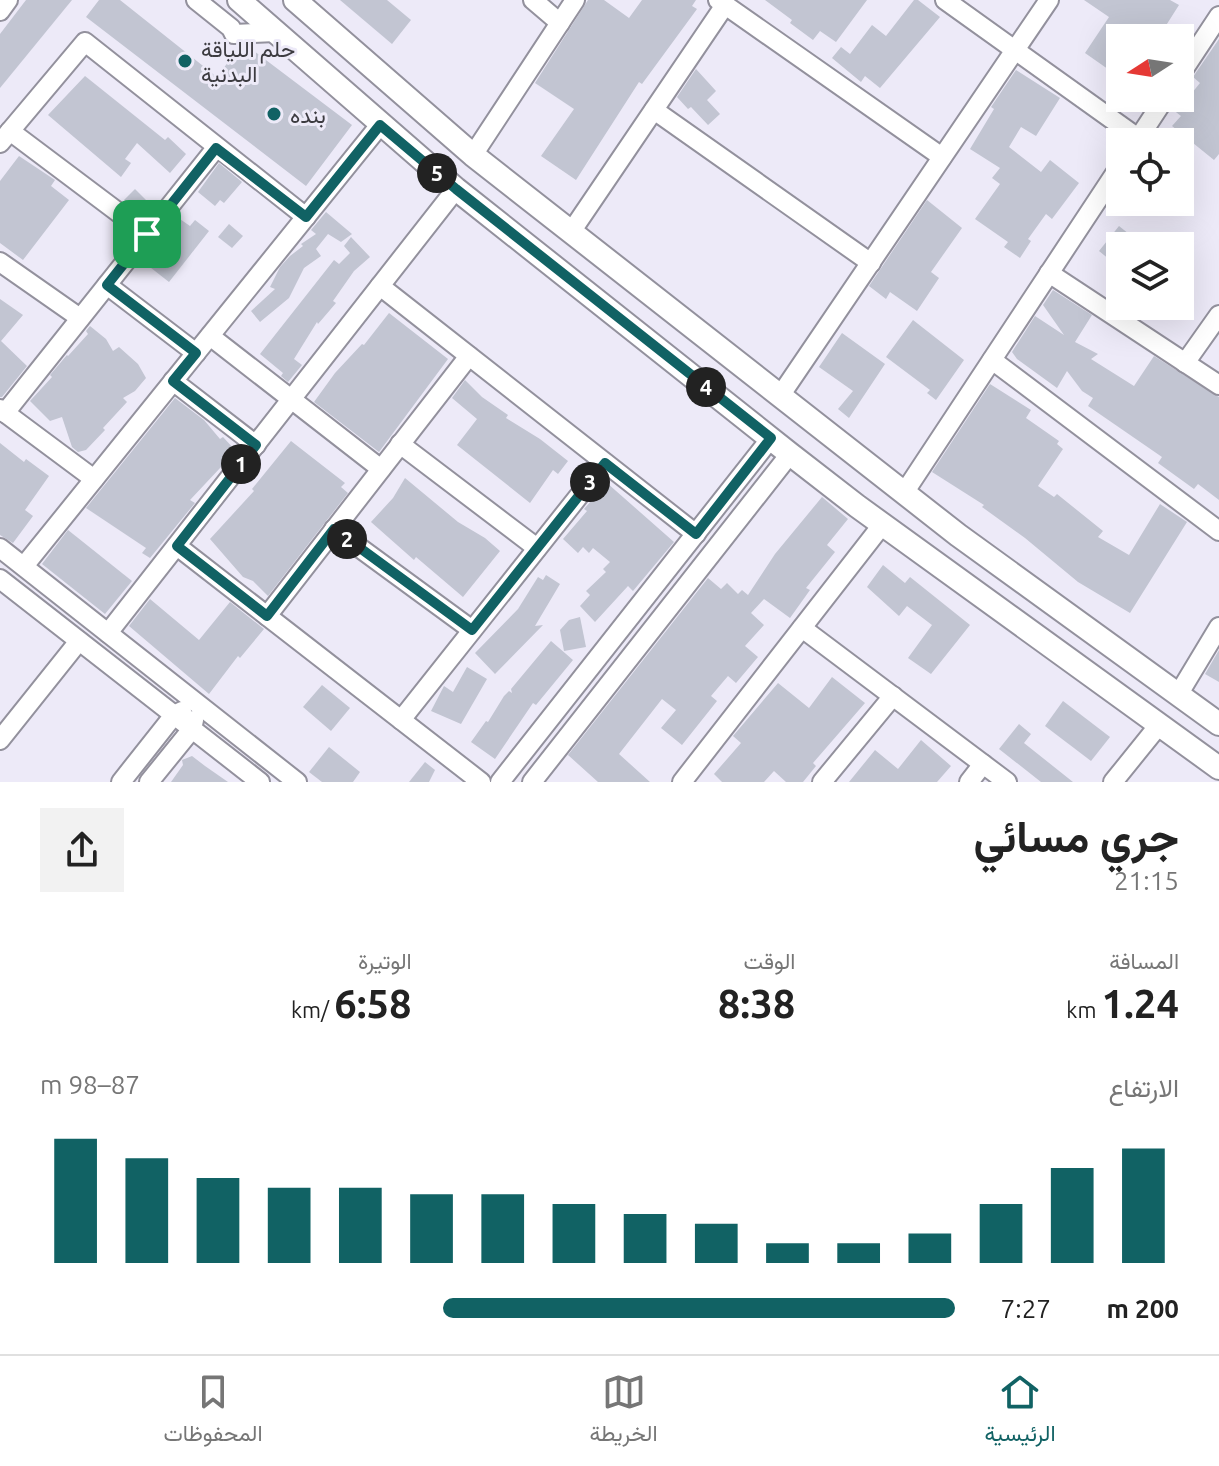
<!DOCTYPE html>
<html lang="ar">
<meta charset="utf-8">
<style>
body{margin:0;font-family:Ubuntu,Vazirmatn,sans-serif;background:#f2f2f2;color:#222;direction:rtl;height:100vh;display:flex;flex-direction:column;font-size:30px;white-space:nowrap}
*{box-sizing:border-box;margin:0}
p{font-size:26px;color:#767676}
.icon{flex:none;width:44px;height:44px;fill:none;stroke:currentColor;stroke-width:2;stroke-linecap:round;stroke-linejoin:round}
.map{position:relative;height:782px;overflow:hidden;direction:ltr}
.sheet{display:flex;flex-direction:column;background:#fff;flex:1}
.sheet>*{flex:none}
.needle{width:52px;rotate:258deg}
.controls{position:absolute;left:1106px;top:24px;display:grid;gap:16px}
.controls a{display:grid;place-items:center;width:88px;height:88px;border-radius:0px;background:#fff;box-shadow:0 8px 32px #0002;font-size:40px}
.pin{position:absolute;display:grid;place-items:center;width:68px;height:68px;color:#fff;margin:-34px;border-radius:16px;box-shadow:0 4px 12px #0006}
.km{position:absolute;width:40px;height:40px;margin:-20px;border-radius:50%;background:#222;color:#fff;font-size:22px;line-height:40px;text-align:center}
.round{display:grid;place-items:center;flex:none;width:84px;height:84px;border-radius:0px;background:#f2f2f2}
.headline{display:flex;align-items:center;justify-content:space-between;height:136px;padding:0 40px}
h1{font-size:44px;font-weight:700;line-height:60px}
.stats{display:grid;grid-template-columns:repeat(3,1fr);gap:12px;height:136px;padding:8px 40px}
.stats div{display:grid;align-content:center}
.stats b{font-size:40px;font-weight:700}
.stats small{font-size:22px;font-weight:400}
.stats p{font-size:22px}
.chart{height:224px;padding:16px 40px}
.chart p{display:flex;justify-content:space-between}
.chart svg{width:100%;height:144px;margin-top:8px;stroke:#116264;stroke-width:6}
ul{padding:0 40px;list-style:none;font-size:26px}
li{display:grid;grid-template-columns:128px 96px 1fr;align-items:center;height:60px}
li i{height:20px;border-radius:10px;background:#116264}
.menu{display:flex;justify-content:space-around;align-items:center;height:112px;border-top:2px solid #e0e0e0;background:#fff;font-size:22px;color:#767676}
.menu a{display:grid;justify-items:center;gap:4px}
.menu .active{color:#116264}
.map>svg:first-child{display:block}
.building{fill:#c2c5d2}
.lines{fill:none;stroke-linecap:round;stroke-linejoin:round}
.minor-casing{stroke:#93919d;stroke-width:22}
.major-casing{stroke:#93919d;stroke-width:26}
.minor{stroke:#fff;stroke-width:18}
.major{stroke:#fff;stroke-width:22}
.route-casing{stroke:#fff;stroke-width:16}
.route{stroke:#116264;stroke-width:10}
.poi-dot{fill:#116264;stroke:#edeaf8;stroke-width:3}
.labels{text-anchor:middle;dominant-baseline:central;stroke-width:6;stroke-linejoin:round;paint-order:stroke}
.poi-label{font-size:22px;fill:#3c3b40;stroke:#edeaf8;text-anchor:start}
</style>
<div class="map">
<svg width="1219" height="782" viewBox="0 0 1219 782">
<rect width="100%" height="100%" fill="#edeaf8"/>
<g class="building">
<path d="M 26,0 L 72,0 L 0,88 L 0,34 Z"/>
<path d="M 99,0 L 120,0 L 217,77 L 240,46 L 246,45 L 352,125 L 306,186 L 86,17 Z"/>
<path d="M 340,0 L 387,0 L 411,20 L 392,44 Z"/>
<path d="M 588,0 L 604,0 L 629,18 L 642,0 L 696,0 L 692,6 L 697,9 L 642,84 L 639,82 L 576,180 L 541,156 L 574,109 L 535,83 Z"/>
<path d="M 765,0 L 867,0 L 836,42 L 820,31 L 813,40 L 790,23 L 792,20 Z"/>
<path d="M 914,0 L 918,0 L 940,17 L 880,88 L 865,76 L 861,82 L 832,58 L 841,47 L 850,54 L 872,25 L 886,36 Z"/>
<path d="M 1084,0 L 1170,0 L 1179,5 L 1158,38 L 1145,38 L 1136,32 L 1131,38 L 1120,38 L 1120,67 L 1115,74 L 1085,53 L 1109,17 Z"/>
<path d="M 1219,39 L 1219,154 L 1214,160 L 1172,126 L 1181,116 L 1172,109 L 1181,94 L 1187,99 L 1200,83 L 1193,77 Z"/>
<path d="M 696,69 L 716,91 L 707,100 L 720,114 L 708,125 L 691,107 L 688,109 L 677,97 Z"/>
<path d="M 1016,70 L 1060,98 L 1036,136 L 1021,127 L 1009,147 L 1041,172 L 1050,160 L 1079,183 L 1052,219 L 1046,214 L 1028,239 L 1031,241 L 1020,258 L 1004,247 L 1008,242 L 975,219 L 1000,184 L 992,178 L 1000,168 L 970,149 L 994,109 L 991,107 Z"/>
<path d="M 85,76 L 165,140 L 168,137 L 186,154 L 170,173 L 137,143 L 125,159 L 131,163 L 121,177 L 48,115 Z"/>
<path d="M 19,156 L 55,180 L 51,186 L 69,200 L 23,260 L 0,243 L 0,181 Z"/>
<path d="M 219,163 L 242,182 L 224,203 L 220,200 L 215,206 L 198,192 Z"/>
<path d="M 135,189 L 149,203 L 139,213 L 124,200 Z"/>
<path d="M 927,200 L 962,228 L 931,272 L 939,278 L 917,311 L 890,292 L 886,299 L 869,286 Z"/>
<path d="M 326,212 L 352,234 L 341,242 L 328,234 L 316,249 L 321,256 L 304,268 L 289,298 L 260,322 L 251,311 L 275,289 L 270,287 L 280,267 L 290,256 L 303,246 L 301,244 L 316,234 L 311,230 Z"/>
<path d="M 177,217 L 190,226 L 195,220 L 209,231 L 169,282 L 146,264 Z"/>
<path d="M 229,224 L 243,236 L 232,248 L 218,237 Z"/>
<path d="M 1119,226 L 1144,246 L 1120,246 L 1120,268 L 1099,251 Z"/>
<path d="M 351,237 L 370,257 L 354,271 L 333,301 L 336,303 L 318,324 L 317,322 L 294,359 L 302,365 L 288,382 L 281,376 L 283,373 L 260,354 L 334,260 L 339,264 L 350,253 L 344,246 Z"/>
<path d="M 1053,290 L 1092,315 L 1075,342 L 1098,354 L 1091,359 L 1134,386 L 1154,356 L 1219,397 L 1219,500 L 1198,484 L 1194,489 L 1158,463 L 1162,457 L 1088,406 L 1093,398 L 1082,391 L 1067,371 L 1057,388 L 1017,359 L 1012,352 L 1035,316 L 1064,335 L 1043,305 Z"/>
<path d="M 0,299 L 23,315 L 1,341 L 27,366 L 2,397 L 0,397 Z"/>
<path d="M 389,313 L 448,359 L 379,452 L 314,402 L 335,373 L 362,344 L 364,345 Z"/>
<path d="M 913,320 L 964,360 L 936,400 L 927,393 L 930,390 L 886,357 Z"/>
<path d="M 90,326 L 106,339 L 113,351 L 119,347 L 138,364 L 146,378 L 135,391 L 123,398 L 127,402 L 103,428 L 105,430 L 86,450 L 78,452 L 72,447 L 62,417 L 50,421 L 30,401 L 52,377 L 50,375 L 67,355 L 68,356 L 88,334 L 86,331 Z"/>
<path d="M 842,333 L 885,364 L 849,418 L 838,409 L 853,391 L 819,367 Z"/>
<path d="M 465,380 L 482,397 L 508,415 L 506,418 L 540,439 L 568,461 L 558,474 L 553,470 L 530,503 L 457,445 L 477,419 L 452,398 Z"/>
<path d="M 990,384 L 1031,410 L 1026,418 L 1059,441 L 1057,444 L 1063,449 L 1038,486 L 1054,497 L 1057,494 L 1103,531 L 1098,537 L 1129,555 L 1160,504 L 1187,522 L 1130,613 L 1078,582 L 1025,538 L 982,507 L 984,505 L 932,472 Z"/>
<path d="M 175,398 L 204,420 L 220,439 L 223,437 L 236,451 L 190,500 L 195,503 L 150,558 L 142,553 L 146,548 L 86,508 Z"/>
<path d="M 291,441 L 345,483 L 341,487 L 348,493 L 268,596 L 253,581 L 243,577 L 210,539 L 254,491 L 252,489 Z"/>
<path d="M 0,443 L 24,462 L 26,459 L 49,476 L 25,510 L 33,516 L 13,543 L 0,535 Z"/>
<path d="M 405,478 L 458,522 L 485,538 L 500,551 L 463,597 L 416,557 L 414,560 L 371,522 L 393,498 Z"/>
<path d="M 607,483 L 674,542 L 633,591 L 628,586 L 595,622 L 580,606 L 590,595 L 586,591 L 606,572 L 603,569 L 610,562 L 593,548 L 589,553 L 583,547 L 578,553 L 563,539 L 587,511 L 584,509 Z"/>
<path d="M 822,497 L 848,519 L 827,545 L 835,552 L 806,588 L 810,590 L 790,618 L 764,599 L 751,613 L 764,625 L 745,646 L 758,657 L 736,683 L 728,676 L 711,696 L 717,701 L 682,745 L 661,728 L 676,710 L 662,699 L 619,754 L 650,782 L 598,782 L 568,755 L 708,578 L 721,589 L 727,583 L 738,594 L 742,590 L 748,595 L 775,554 Z"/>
<path d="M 68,530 L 132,581 L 105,614 L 42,564 Z"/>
<path d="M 883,565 L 905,583 L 910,577 L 970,625 L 931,674 L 908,658 L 932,625 L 907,606 L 899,616 L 867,587 Z"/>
<path d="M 546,575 L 560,584 L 535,626 L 543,625 L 495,674 L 475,653 L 518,609 L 538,577 L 543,580 Z"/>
<path d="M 150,599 L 199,640 L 230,602 L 264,629 L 240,658 L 238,656 L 209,694 L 129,626 Z"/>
<path d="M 580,617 L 586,647 L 564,651 L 560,630 L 569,620 Z"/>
<path d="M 551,641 L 573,660 L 536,705 L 533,703 L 495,759 L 471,742 L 486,721 L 488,722 L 504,696 L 509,691 L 512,693 L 511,689 Z"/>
<path d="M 1219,650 L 1219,682 L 1205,674 Z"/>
<path d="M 467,667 L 487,679 L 461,724 L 431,711 L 444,686 L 453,692 Z"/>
<path d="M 832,677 L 865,703 L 813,763 L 816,766 L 803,782 L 786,782 L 774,771 L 764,782 L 722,782 L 714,774 L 741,743 L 733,736 L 778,683 L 809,708 Z"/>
<path d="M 322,685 L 350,708 L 331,731 L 303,707 Z"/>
<path d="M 1063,701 L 1110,737 L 1091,761 L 1045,726 Z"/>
<path d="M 1019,724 L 1031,734 L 1024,743 L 1073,782 L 1041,782 L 999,749 Z"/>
<path d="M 921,740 L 951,766 L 937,782 L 849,782 L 875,750 L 898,769 Z"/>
<path d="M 329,747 L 360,772 L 353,782 L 322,782 L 309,772 Z"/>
<path d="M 192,756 L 205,766 L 228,782 L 171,782 L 183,765 L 182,760 Z"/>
<path d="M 425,762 L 435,770 L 429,782 L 409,782 Z"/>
</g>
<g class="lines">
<g class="minor-casing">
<g id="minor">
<path d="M 196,0 L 231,28 L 234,34 L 275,32"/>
<path d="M 533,0 L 560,23"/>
<path d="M 718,0 L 942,157"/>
<path d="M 945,0 L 1138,138"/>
<path d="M 0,11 L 8,0"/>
<path d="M 1180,75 L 1219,16"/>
<path d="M 654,110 L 871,263"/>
<path d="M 10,131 L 147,234"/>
<path d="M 1136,142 L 1165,98"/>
<path d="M 0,143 L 85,42 L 306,217"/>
<path d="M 473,155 L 575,0"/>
<path d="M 571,232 L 725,5"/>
<path d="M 0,262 L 80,318"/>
<path d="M 1049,273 L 1219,385"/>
<path d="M 107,285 L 196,353"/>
<path d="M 380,286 L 696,534"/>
<path d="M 210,336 L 381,469"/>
<path d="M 992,360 L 1219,531"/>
<path d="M 1185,363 L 1219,315"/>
<path d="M 173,381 L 256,445"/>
<path d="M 780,396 L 1049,0"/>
<path d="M 0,409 L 94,479"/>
<path d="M 5,413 L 216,148"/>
<path d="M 400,444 L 537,548"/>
<path d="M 904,493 L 1120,166"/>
<path d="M 334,529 L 472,630"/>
<path d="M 177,546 L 481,782"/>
<path d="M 0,548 L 297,782"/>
<path d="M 24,566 L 380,125"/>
<path d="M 0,579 L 260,782"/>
<path d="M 267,616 L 469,356"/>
<path d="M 802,628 L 1007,782"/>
<path d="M 108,633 L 456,189"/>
<path d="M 1178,695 L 1219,627"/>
<path d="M 401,720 L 605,463"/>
<path d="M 0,740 L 79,641"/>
<path d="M 121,782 L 174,715 L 182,711"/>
<path d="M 149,782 L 192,729 L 194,720"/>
<path d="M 500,782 L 771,438"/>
<path d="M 532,782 L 790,454"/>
<path d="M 682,782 L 882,525"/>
<path d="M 822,782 L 893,696"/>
<path d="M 969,782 L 983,764"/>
<path d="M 1113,782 L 1159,725"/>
</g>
</g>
<g class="major-casing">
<g id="major">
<path d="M 239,0 L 456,189 L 790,454 L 857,506 L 1219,768"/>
<path d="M 295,0 L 473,155 L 958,535 L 1219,724"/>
</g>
</g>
<use href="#minor" class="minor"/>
<use href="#major" class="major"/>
</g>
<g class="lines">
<g class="route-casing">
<path id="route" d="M 380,125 L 456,189 L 771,438 L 696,534 L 605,463 L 472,630 L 334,529 L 267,616 L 177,546 L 256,445 L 173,381 L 196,353 L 107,285 L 216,148 L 306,217 Z"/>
</g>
<use href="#route" class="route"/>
</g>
<g class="poi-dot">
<circle cx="185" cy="61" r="8"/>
<circle cx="274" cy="114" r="8"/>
</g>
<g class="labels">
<g class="poi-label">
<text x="201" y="48">حلم اللياقة<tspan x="201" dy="25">البدنية</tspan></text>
<text x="290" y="114">بنده</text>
</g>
</g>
</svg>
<div class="controls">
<a><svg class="needle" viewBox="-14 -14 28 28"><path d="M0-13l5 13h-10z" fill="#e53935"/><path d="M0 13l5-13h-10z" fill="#767676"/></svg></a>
<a><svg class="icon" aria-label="locate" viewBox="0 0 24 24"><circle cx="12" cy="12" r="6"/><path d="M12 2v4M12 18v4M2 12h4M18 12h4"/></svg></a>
<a><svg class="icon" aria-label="layers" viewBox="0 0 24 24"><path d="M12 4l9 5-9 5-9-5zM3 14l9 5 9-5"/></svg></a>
</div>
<div class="pin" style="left:147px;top:234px;background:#1e9e55"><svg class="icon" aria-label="arrive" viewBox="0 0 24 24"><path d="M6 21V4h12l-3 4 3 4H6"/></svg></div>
<b class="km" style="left:241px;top:464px">1</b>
<b class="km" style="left:347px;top:539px">2</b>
<b class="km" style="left:590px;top:482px">3</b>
<b class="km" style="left:706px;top:387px">4</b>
<b class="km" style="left:437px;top:173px">5</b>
</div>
<section class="sheet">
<div class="headline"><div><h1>جري مسائي</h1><p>21:15</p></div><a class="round"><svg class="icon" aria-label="share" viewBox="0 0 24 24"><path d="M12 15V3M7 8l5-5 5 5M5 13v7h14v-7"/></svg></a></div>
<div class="stats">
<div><p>المسافة</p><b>1.24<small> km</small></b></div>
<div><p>الوقت</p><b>8:38</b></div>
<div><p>الوتيرة</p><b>6:58<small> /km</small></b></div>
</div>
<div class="chart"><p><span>الارتفاع</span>87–98 m</p>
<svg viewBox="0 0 160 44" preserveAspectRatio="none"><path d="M5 44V6M15 44V12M25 44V18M35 44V21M45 44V21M55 44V23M65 44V23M75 44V26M85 44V29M95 44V32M105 44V38M115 44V38M125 44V35M135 44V26M145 44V15M155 44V9"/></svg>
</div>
<ul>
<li><b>200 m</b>7:27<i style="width:56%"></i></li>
</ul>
</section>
<nav class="menu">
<a class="active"><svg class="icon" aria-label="home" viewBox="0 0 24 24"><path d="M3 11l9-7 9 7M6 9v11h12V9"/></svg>الرئيسية</a>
<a><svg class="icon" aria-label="map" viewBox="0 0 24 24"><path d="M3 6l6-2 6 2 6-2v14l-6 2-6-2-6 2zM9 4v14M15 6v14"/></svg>الخريطة</a>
<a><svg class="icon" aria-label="saved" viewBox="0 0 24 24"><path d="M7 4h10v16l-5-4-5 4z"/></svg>المحفوظات</a>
</nav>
